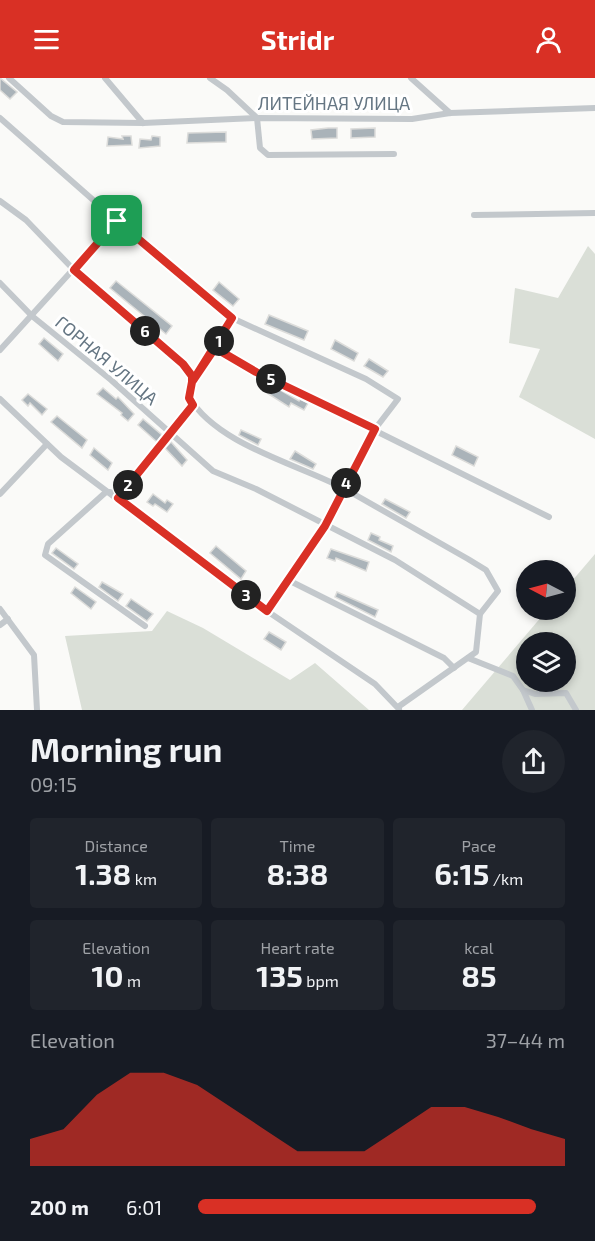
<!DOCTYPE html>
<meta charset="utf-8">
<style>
body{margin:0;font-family:"Exo 2",sans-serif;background:#20242c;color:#f1f3f6;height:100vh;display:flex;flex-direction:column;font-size:22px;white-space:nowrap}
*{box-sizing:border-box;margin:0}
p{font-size:20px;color:#9ea1a6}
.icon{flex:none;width:33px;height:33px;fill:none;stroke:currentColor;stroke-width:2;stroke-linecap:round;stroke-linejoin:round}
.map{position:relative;height:632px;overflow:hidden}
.sheet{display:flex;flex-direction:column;background:#171b24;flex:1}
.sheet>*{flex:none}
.needle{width:39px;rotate:276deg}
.controls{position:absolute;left:516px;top:482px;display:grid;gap:12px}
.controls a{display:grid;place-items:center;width:60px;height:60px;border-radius:50%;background:#171b24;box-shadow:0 3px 9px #0003;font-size:30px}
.pin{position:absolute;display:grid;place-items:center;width:51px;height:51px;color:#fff;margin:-26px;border-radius:12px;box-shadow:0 3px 9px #0006}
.km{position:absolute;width:30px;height:30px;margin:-15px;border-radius:50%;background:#222;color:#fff;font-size:16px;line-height:30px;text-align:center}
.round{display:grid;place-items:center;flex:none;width:63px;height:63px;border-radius:32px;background:#20242c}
.headline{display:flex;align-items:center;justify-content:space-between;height:102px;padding:0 30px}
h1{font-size:33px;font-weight:700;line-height:45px}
.stats{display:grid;grid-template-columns:repeat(3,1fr);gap:9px;height:102px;padding:6px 30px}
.stats div{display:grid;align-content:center;border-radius:6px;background:#20242c;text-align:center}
.stats b{font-size:30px;font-weight:700}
.stats small{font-size:16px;font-weight:400}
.stats p{font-size:16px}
.chart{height:168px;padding:12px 30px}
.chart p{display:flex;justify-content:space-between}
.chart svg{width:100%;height:108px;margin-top:6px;fill:#d93025;opacity:.7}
ul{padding:0 30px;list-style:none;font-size:20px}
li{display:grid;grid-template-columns:96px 72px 1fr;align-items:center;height:45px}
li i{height:15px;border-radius:8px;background:#d93025}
header{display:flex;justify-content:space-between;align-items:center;height:78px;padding:0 30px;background:#d93025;color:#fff;font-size:27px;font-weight:700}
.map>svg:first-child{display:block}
.green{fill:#dadfd7;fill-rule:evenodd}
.building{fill:#aab3b9;stroke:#dcdcda;stroke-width:1.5}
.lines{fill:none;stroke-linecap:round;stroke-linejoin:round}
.minor{stroke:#c3c8cc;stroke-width:6}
.route-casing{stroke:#fff;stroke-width:12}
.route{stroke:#d93025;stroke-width:8}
.labels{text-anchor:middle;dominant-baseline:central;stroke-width:6;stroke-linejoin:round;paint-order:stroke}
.street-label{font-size:18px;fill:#657683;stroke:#fff}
</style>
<header><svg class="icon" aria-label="menu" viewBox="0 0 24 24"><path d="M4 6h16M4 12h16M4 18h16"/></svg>Stridr<svg class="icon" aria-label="person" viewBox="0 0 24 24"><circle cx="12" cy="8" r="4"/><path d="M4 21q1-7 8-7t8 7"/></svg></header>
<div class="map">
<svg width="595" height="632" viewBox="0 0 595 632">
<rect width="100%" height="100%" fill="#fafaf8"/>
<g class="green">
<path d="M 588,168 L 595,176 L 595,361 L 519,319 L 540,271 L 509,265 L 515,210 L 558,220 Z"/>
<path d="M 595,476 L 595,632 L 462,632 L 548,531 L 566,531 L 566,510 ZM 526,564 L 566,564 L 566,603 L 526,603 Z"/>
<path d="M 167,533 L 203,550 L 290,602 L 315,585 L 369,632 L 82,632 L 65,558 L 152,553 Z"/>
</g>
<g class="building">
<path d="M 0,0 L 17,14 L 10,21 L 0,12 Z"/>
<path d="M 328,50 L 337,50 L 337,60 L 312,61 L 311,52 Z"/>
<path d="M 375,50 L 375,59 L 351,60 L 351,51 Z"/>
<path d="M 226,54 L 226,64 L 187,65 L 188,55 Z"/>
<path d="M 122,58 L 131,58 L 132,67 L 107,68 L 108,59 L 123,61 Z"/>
<path d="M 152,58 L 160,59 L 160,68 L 139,70 L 140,61 L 151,62 Z"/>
<path d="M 116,203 L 172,248 L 166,256 L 110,210 Z"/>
<path d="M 219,204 L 239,221 L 233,228 L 213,212 Z"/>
<path d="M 269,237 L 308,253 L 304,262 L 265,246 Z"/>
<path d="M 44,260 L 63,276 L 58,283 L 39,266 Z"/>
<path d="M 335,262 L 358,275 L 354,283 L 331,271 Z"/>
<path d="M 369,281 L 388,293 L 383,299 L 364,288 Z"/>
<path d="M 272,307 L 299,323 L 300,321 L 308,325 L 304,332 L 291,325 L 289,329 L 267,315 Z"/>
<path d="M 103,310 L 116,321 L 118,319 L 134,336 L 128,343 L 121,337 L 122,335 L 97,316 Z"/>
<path d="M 28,316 L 47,331 L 42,337 L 30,325 L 28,328 L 22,322 Z"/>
<path d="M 57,338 L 87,362 L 82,370 L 51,344 Z"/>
<path d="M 143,341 L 162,357 L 157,364 L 138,347 Z"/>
<path d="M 241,352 L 261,361 L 258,367 L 239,357 Z"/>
<path d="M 171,364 L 187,382 L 182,388 L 165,370 Z"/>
<path d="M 456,368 L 478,379 L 474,388 L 452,377 Z"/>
<path d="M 94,370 L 112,385 L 108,392 L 90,377 Z"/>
<path d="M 295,373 L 316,386 L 313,391 L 290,381 Z"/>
<path d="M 153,416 L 165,425 L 167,422 L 173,426 L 167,434 L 155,426 L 153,428 L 147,424 Z"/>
<path d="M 385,421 L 410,434 L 406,440 L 382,426 Z"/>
<path d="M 371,455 L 380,459 L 379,462 L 393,468 L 391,474 L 368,462 Z"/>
<path d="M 216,468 L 246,493 L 241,501 L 210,475 Z"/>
<path d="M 56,470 L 78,486 L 74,491 L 52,475 Z"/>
<path d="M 331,471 L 369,484 L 366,493 L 336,480 L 335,483 L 327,480 Z"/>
<path d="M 102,504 L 123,516 L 118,523 L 99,509 Z"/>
<path d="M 75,509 L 96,524 L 91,531 L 71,515 Z"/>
<path d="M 337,514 L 378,532 L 375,539 L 335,519 Z"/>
<path d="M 131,521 L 153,536 L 147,543 L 126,528 Z"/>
<path d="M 269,554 L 286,564 L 281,572 L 264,561 Z"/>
</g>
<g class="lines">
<g class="minor">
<path d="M 9,0 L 51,38 L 63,44 L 143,45 L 257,40 L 412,41 L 450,35 L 595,30"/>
<path d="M 105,0 L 143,45"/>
<path d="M 210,0 L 227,12 L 257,40 L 260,70 L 268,77 L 394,76"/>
<path d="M 411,0 L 450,35"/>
<path d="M 0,40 L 150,172 L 232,240 L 366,301 L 398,321 L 375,351 L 325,448 L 267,533"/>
<path d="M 0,123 L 26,142 L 74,192 L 183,286 L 190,294 L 192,303"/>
<path d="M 474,137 L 595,135"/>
<path d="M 0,205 L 32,238 L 111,302 L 213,393 L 256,411 L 395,482 L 480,536"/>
<path d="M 232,240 L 192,304 L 189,319 C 217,367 298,386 345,411 C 386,434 427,458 468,481 L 486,492 L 498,513 L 480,536 L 476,574 L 398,629"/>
<path d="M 215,270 L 257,294 L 549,439"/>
<path d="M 0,272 L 117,143"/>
<path d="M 0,321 L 61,379 L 267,533 L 375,606 L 399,631"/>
<path d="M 110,414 L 106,414 L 48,466 L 45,477 L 145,548"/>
<path d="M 0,416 L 47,366"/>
<path d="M 118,420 L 193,327"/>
<path d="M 288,502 L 444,580 L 454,590"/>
<path d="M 0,531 L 34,577 L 37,632"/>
<path d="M 0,547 L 8,541"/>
<path d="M 468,580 L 513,598 L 523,612 L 535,616 L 566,615 L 576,632"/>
<path d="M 523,612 L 532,632"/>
</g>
</g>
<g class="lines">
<g class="route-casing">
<path id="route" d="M 117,143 L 232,240 L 192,304 L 189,320 L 193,327 L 118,420 L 267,533 L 325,448 L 375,351 L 256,294 L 215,270 L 192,304 L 192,298 L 183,286 L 74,192 L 117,143"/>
</g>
<use href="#route" class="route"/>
</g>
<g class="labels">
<g class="street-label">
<text x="334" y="25">ЛИТЕЙНАЯ УЛИЦА</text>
<text transform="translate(107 282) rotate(40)">ГОРНАЯ УЛИЦА</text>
</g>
</g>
</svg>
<div class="controls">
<a><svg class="needle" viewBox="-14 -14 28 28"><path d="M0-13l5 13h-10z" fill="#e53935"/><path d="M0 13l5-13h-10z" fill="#9ea1a6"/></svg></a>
<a><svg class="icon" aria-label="layers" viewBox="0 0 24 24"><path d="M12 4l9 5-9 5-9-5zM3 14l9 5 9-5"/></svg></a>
</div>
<div class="pin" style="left:117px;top:143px;background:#1e9e55"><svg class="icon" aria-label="arrive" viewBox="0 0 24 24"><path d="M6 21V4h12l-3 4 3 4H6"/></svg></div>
<b class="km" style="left:219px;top:263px">1</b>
<b class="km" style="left:128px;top:407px">2</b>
<b class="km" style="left:246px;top:517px">3</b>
<b class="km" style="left:346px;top:405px">4</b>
<b class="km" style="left:271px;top:301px">5</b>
<b class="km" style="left:145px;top:253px">6</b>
</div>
<section class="sheet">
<div class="headline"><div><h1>Morning run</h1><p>09:15</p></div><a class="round"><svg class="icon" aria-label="share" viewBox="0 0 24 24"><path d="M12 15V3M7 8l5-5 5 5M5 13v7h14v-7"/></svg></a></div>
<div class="stats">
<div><p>Distance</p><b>1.38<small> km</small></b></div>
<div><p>Time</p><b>8:38</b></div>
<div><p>Pace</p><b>6:15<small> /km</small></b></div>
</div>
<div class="stats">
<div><p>Elevation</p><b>10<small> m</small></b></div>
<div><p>Heart rate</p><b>135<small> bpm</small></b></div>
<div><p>kcal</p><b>85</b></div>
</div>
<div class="chart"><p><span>Elevation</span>37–44 m</p>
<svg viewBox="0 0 160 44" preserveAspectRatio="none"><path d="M0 44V33L10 29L20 15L30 6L40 6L50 11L60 20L70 29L80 38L90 38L100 38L110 29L120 20L130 20L140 24L150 29L160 33V44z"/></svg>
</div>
<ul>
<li><b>200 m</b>6:01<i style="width:92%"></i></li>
</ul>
</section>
